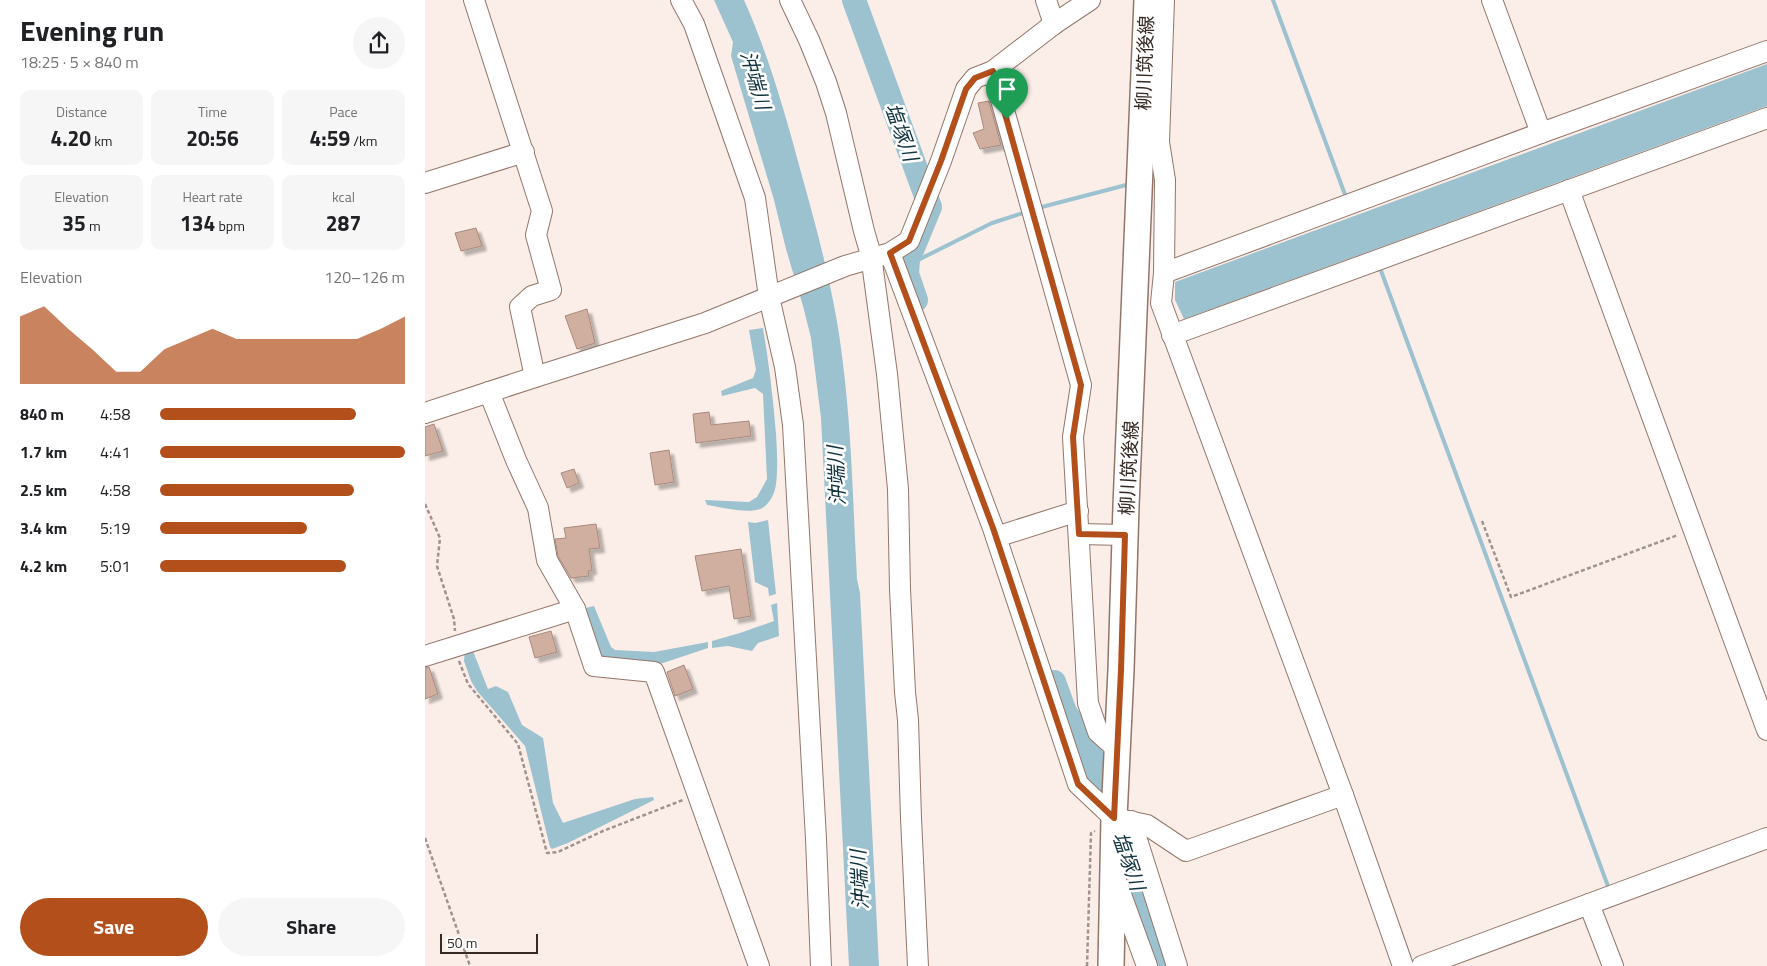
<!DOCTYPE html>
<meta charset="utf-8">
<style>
body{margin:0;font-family:"Titillium Web","Noto Sans JP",sans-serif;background:#f6f6f6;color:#202124;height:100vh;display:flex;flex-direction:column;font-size:19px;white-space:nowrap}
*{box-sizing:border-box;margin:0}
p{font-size:16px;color:#757577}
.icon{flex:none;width:28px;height:28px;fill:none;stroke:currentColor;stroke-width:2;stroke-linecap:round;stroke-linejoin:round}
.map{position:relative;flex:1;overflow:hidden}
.details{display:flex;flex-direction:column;background:#fff;width:425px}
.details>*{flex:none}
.scale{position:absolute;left:15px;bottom:12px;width:98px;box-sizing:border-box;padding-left:5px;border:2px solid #362a25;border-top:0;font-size:14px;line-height:18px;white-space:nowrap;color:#362a25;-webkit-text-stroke:4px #fefefe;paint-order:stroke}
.pin{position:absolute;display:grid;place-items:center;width:42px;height:42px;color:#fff;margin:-51px -21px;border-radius:50% 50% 50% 0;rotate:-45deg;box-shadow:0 0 5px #0007}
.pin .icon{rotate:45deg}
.round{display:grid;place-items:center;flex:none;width:52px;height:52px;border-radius:26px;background:#f6f6f6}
.headline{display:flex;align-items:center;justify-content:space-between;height:85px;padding:0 20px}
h1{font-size:28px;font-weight:700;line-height:38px}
.stats{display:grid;grid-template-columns:repeat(3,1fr);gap:8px;height:85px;padding:5px 20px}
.stats div{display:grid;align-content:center;border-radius:10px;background:#f6f6f6;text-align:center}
.stats b{font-size:21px;font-weight:700}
.stats small{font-size:14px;font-weight:400}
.stats p{font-size:14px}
.chart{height:140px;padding:10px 20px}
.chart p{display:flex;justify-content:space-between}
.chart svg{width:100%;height:90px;margin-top:5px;fill:#b34f1b;opacity:.7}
.button{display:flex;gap:10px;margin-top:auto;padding:10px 20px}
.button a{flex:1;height:58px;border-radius:30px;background:#b34f1b;color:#fff;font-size:20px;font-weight:700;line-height:58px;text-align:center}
.button a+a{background:#f6f6f6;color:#202124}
ul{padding:0 20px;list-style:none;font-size:16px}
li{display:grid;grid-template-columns:80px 60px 1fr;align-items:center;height:38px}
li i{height:12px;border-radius:6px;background:#b34f1b}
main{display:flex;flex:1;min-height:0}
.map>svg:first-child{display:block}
.water{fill:#9cc2d0}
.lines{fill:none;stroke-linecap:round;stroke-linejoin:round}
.stream{stroke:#9cc2d0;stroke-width:4}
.river{stroke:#9cc2d0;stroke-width:24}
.building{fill:#d1afa0;stroke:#a88a7d;filter:url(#shadow)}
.minor-casing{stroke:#93766a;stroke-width:22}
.major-casing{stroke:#93766a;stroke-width:28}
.path{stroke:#a0938e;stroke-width:2.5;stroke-dasharray:4 2.5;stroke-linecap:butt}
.minor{stroke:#fff;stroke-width:20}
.major{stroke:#fff;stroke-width:25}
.route-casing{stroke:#fff;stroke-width:10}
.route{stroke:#b34f1b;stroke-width:6}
.labels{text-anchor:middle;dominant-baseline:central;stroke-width:5;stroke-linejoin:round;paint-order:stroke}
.street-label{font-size:19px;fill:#362a25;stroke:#fefefe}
.water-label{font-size:20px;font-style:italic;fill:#113440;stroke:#fefefe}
</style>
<main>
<section class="details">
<div class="headline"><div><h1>Evening run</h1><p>18:25 · 5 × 840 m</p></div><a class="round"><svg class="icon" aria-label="share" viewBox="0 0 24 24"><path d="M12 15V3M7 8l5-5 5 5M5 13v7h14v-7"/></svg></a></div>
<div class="stats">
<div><p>Distance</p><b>4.20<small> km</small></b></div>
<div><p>Time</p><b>20:56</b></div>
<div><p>Pace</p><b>4:59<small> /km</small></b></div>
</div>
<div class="stats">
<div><p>Elevation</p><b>35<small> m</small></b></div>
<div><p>Heart rate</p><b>134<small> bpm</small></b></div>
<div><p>kcal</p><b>287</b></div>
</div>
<div class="chart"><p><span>Elevation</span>120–126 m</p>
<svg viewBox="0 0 160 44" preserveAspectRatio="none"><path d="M0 44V11L10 6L20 17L30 27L40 38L50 38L60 27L70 22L80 17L90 22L100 22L110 22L120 22L130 22L140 22L150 17L160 11V44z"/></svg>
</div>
<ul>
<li><b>840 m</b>4:58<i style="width:80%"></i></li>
<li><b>1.7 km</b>4:41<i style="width:100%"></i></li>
<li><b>2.5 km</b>4:58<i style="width:79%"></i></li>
<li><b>3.4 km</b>5:19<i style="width:60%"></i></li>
<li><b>4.2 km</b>5:01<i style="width:76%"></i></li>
</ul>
<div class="button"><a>Save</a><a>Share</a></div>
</section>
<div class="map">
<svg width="1342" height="966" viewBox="0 0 1342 966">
<defs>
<filter id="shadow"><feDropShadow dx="4.5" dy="4.5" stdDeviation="1" flood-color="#0004"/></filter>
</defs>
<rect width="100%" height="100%" fill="#fbede8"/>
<g class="water">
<path d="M 289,0 L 319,0 C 344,56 361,116 377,176 C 394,237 411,300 418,364 C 427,435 428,508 432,579 L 435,593 L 454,966 L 424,966 L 396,418 L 386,338 L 378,306 L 361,249 L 349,200 L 306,56 L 308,42 Z"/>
<path d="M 1342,64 L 1342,106 L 759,319 L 750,300 L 750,282 Z"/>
<path d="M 338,328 C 344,363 348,398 351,434 C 352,451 353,468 351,484 C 350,493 344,506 335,509 C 322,514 296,507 282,505 L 280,500 L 324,502 L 332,497 L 342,479 L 338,394 L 330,388 L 297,396 L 296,391 L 328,378 L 331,370 L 324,330 Z"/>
<path d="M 343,520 L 351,594 L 344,596 L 343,588 L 330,582 L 323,522 L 330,523 Z"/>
<path d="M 352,603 L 354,636 L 333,643 L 327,651 L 303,646 L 287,648 L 287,641 L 315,633 L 349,621 L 346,605 Z"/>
<path d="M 169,606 L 186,647 L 190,650 L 229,652 L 283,642 L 283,648 L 235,664 L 176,663 L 156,609 Z"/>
<path d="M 46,646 L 63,689 L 71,686 L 83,692 L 97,725 L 118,738 L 128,803 L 138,823 L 210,799 L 228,797 L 229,800 L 143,843 L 127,849 L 125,847 L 100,746 L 52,691 L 46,681 L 39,661 L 40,648 Z"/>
<path d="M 714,864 L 745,966 L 727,966 L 714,919 L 704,876 Z"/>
</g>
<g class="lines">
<g class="stream">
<path d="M 848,0 L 922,200"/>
<path d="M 613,208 L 705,184"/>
<path d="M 483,265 L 567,223 L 601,212"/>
<path d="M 952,270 L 955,268 L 1184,889"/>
</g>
<g class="river">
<path d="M 429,0 L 505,207 L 483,260 L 482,274 L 491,300"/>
<path d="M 629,682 L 640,712 L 663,746 L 718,902"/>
</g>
</g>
<g class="building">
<path d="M 564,101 L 576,145 L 555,149 L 548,133 L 559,129 L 553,103 Z"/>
<path d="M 51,228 L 57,246 L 36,251 L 30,233 Z"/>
<path d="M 162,309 L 170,343 L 152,349 L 140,316 Z"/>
<path d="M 284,412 L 286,425 L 324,421 L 326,436 L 271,443 L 268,414 Z"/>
<path d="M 9,424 L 18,451 L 0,456 L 0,427 Z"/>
<path d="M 244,450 L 249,482 L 230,485 L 225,453 Z"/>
<path d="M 149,469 L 154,483 L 142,488 L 136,473 Z"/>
<path d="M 171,524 L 175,548 L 164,549 L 167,570 L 163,571 L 164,576 L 146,578 L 133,556 L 130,539 L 141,538 L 139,528 Z"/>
<path d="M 316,549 L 326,616 L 309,619 L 304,586 L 277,591 L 270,556 Z"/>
<path d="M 126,631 L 132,652 L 110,658 L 104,637 Z"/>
<path d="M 259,665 L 268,689 L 250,696 L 242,672 Z"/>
<path d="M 4,667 L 13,694 L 0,699 L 0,668 Z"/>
</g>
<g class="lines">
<g class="minor-casing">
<g id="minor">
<path d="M 49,0 L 117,211 L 111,235 L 126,290 L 107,296 L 95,307 L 110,377"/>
<path d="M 256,0 L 269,24 L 330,198 L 344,297 L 360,367 L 368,425 L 391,839 L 396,966"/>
<path d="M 365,0 L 384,40 L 401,82 L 411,113 L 439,231 L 446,255 L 462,374 L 473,489 L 475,589 L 480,692 L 483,720 L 486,818 L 493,966"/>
<path d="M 621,0 L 629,24"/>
<path d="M 739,0 L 734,142 L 740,180 L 739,273 L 736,303 L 918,795 L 978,966"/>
<path d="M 1067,0 L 1116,133"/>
<path d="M 568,71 L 656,385 L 648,437 L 663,703 L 673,732 L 692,749"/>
<path d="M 0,183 L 99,152"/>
<path d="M 1144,190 L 1342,730"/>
<path d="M 465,253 L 568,528 L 653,784 L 689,818 L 722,825 L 761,851 L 918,795"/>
<path d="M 739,273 L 1116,133 L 1342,51"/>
<path d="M 747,335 L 1342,118"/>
<path d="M 64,392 L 91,460 L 113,508 L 122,560 L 150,609 L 169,666 L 229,672 L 334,966"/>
<path d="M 0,413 L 110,377 L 280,323 L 420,266 L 465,253 L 484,241 L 516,161 L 541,89 L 550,78 L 568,71 L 629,24 L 665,0"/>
<path d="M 654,534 L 700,535"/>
<path d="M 571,537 L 653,511"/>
<path d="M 0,656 L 150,609"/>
<path d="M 706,821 L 752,966"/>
<path d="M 691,881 L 722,966"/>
<path d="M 1164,904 L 1188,966"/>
<path d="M 997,966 L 1342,838"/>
</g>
</g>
<g class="major-casing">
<path id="major" d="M 686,966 L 689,818 L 696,670 L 701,506 L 722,0"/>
</g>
<g class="path">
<path d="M 0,504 L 15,538 L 12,566 L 29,619 L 30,631"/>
<path d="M 1057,521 L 1086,597 L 1253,535"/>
<path d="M 34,661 L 43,684 L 93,744 L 122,853 L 133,852 L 178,831 L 258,800"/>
<path d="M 0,838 L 45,966"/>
<path d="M 662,966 L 666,833 L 670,831"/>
</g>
<use href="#minor" class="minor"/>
<use href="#major" class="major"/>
</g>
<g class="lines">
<g class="route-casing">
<path id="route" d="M 568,71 L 656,385 L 648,437 L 654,534 L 700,535 L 696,670 L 689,818 L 653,784 L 568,528 L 465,253 L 484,241 L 516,161 L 541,89 L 550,78 Z"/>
</g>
<use href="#route" class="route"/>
</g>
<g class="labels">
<g class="street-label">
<text transform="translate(719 63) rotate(-88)">柳川筑後線</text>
<text transform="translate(703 468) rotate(-87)">柳川筑後線</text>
</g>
<g class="water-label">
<text transform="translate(331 80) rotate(74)">沖端川</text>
<text transform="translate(477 132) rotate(70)">塩塚川</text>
<text transform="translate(411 476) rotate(-93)">沖端川</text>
<text transform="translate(704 861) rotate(71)">塩塚川</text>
<text transform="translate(434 880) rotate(-93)">沖端川</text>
</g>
</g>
</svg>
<div class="scale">50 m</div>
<div class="pin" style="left:582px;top:119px;background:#1e9e55"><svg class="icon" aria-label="arrive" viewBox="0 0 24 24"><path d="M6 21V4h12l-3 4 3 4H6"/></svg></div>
</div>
</main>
